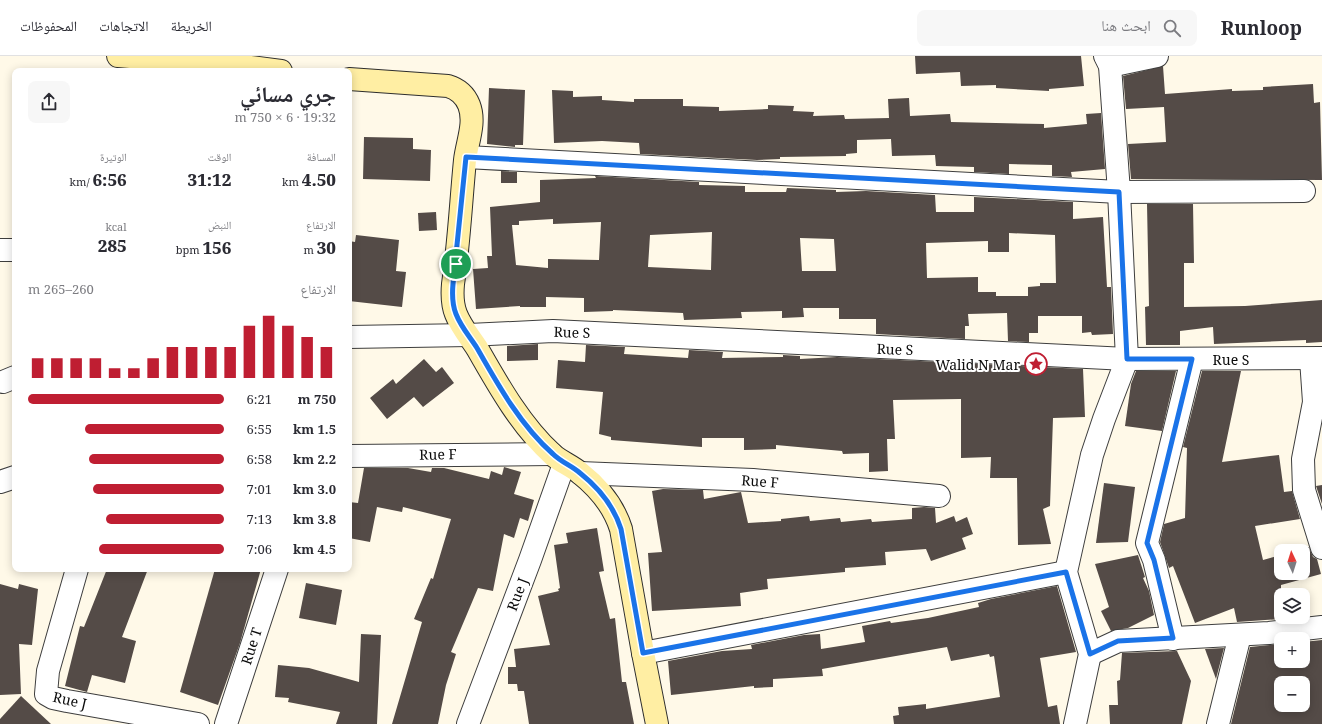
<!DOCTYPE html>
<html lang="ar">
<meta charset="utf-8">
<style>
body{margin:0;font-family:"Noto Serif","Noto Naskh Arabic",serif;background:#f7f7f7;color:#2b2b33;direction:rtl;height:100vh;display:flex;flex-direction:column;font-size:15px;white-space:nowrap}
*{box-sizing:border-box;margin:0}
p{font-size:13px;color:#7c7c81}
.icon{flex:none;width:22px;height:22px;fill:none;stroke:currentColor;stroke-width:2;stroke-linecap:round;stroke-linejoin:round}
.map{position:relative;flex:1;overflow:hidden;direction:ltr}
.panel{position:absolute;left:12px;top:12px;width:340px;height:504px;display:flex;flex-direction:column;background:#fff;border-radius:8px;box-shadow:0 2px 10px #0003;direction:rtl}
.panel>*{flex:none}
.needle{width:26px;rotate:356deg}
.buttons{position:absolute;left:1274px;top:488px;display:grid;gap:8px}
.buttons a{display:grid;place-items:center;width:36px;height:36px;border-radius:8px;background:#fff;box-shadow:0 2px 10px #0003;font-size:20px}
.pin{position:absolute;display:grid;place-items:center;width:34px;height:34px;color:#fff;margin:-17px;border:2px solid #fff;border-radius:50%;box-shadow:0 1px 4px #0007}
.round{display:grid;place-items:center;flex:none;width:42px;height:42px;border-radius:8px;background:#f7f7f7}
.head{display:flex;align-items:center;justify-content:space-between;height:68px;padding:0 16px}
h1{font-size:22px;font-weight:800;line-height:30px}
.stats{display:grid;grid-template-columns:repeat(3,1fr);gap:6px;height:68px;padding:4px 16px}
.stats div{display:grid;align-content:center}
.stats b{font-size:17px;font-weight:800}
.stats small{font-size:11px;font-weight:400}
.stats p{font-size:11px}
.chart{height:112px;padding:8px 16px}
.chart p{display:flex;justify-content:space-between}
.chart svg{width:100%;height:72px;margin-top:4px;stroke:#bf1e32;stroke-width:6}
ul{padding:0 16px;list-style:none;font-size:13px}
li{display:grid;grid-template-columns:64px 48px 1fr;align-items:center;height:30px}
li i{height:10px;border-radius:5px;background:#bf1e32}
header{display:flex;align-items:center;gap:24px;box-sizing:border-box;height:56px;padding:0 20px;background:#fff;border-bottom:1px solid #e1e1e2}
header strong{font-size:19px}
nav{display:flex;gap:22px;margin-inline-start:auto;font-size:14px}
.search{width:280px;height:36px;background:#f7f7f7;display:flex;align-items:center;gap:10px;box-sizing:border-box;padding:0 14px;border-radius:8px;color:#7c7c81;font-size:15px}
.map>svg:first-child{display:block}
.building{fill:#544b47;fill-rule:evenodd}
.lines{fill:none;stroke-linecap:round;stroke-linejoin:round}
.street-casing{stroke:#3e3e3e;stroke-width:24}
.secondary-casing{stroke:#2d2d2d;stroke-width:24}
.street{stroke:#fff;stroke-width:22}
.secondary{stroke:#ffeea3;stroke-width:22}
.route-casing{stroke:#fff;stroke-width:8}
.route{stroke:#1a73e8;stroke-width:5}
.labels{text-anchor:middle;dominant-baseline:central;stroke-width:4;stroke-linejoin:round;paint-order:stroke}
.street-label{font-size:14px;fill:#0b0b0b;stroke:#fff}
.poi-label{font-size:14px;fill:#0b0b0b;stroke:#fff;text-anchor:end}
</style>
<header>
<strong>Runloop</strong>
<div class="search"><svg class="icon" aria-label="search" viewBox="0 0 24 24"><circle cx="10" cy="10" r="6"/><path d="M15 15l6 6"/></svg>ابحث هنا</div>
<nav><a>الخريطة</a><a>الاتجاهات</a><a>المحفوظات</a></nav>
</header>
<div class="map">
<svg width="1322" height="668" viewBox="0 0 1322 668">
<rect width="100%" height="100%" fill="#fff9e8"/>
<g class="building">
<path d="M 915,0 L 1081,0 L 1084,30 L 1049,33 L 1049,35 L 996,32 L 996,29 L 961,30 L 960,16 L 916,18 Z"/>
<path d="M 1163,10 L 1165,38 L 1232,33 L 1232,35 L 1263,34 L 1263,31 L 1313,28 L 1314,47 L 1320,46 L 1322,124 L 1131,123 L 1128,88 L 1166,86 L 1164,51 L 1126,53 L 1123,20 Z"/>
<path d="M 489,32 L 525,34 L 523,89 L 515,89 L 515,91 L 487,88 Z"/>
<path d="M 552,34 L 573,35 L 573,41 L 602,40 L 602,44 L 634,46 L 634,43 L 683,43 L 683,50 L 719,51 L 719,55 L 768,53 L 768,49 L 794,50 L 793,55 L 814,56 L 813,60 L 844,59 L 845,63 L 889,62 L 888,43 L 909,42 L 910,60 L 950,58 L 951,66 L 1044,68 L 1044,72 L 1087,68 L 1086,58 L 1101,57 L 1105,113 L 1071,116 L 1072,121 L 1052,120 L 1052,109 L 1009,108 L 1009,118 L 974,116 L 974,111 L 936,110 L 935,99 L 892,100 L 891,83 L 857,84 L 857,97 L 846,98 L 846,100 L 780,101 L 780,103 L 757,104 L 640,98 L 639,87 L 602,85 L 554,87 Z"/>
<path d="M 364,81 L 413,82 L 413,93 L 431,94 L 430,125 L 363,123 Z"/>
<path d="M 501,115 L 517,116 L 517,127 L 501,127 Z"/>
<path d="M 595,120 L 699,126 L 699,129 L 745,130 L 745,136 L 786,136 L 787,132 L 836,134 L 836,136 L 866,135 L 935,139 L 936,156 L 974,156 L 974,141 L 1073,146 L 1073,163 L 1103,161 L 1107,231 L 1111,231 L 1113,278 L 1092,279 L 1091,276 L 1082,277 L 1082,260 L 1038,260 L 1038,277 L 1029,277 L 1029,286 L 1008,285 L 1007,257 L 968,258 L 969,270 L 965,270 L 965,283 L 876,278 L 876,263 L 839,263 L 839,252 L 803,252 L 804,261 L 782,262 L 782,255 L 741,256 L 742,262 L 684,264 L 683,257 L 613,254 L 613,255 L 584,256 L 584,242 L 546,241 L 546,251 L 520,251 L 520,250 L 476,253 L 473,213 L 488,212 L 487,200 L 492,200 L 490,151 L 540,146 L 540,124 L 596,122 ZM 553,163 L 553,168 L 601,166 L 599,204 L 548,203 L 548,212 L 516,209 L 512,169 L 519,169 L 519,165 ZM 712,176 L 711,214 L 648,211 L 650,179 ZM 1009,177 L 1055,179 L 1056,227 L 1040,227 L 1040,230 L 1028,231 L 1028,240 L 996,240 L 996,236 L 978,236 L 978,221 L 927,222 L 926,187 L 988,185 L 988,196 L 1009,196 ZM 800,182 L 834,183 L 836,215 L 802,215 Z"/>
<path d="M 1147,148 L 1193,148 L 1194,207 L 1184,207 L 1184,251 L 1245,250 L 1322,244 L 1322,286 L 1306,287 L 1306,284 L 1214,288 L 1213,271 L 1180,275 L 1180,289 L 1146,289 L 1145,251 L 1149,250 Z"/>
<path d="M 436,156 L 437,174 L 419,175 L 418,157 Z"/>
<path d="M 356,179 L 399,184 L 396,215 L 406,216 L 402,251 L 349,245 L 349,185 L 355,186 Z"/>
<path d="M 538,288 L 538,304 L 507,305 L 507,290 Z"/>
<path d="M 586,289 L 625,291 L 624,298 L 688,302 L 689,294 L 723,296 L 722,302 L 783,301 L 783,299 L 800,300 L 800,303 L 837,301 L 1083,313 L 1085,361 L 1053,362 L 1050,450 L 1043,453 L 1051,488 L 1018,489 L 1017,422 L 990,422 L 991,401 L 961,402 L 961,343 L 893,344 L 895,383 L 887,383 L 888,415 L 869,416 L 869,397 L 843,398 L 842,395 L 776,389 L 776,393 L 744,394 L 744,382 L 702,382 L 702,391 L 611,384 L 611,381 L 599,378 L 603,336 L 556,332 L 558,304 L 585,306 Z"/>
<path d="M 424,303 L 436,316 L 442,311 L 454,327 L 423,351 L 414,341 L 387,363 L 370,342 L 393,323 L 396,328 Z"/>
<path d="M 1136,315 L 1176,315 L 1162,375 L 1125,370 L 1131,328 Z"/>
<path d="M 1202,315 L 1241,315 L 1222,406 L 1279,399 L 1284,436 L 1292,435 L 1300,463 L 1255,470 L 1263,504 L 1281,499 L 1281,517 L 1303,517 L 1303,495 L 1295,495 L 1309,491 L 1313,501 L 1317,503 L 1321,518 L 1281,529 L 1281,563 L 1237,566 L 1234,552 L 1195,567 L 1173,510 L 1169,512 L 1160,486 L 1164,468 L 1185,462 L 1187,392 L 1183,391 Z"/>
<path d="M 504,411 L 521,416 L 514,438 L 534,444 L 528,465 L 520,462 L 514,482 L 504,478 L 493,535 L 478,532 L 451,596 L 456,598 L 446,629 L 438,668 L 392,668 L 422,566 L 414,563 L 431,522 L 433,523 L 451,463 L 403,451 L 402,456 L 377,451 L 370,486 L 349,482 L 349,446 L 358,447 L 364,412 L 408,412 L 431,416 L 432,412 L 444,412 L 489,423 L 491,415 L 502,419 Z"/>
<path d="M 1104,427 L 1135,431 L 1128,486 L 1096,487 Z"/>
<path d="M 1322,429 L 1322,448 L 1316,430 Z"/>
<path d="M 663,433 L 703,434 L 704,443 L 741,436 L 748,467 L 781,465 L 781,463 L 809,460 L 810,465 L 840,462 L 841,466 L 871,463 L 872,466 L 912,463 L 912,452 L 924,451 L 935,452 L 936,467 L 954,460 L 956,466 L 967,461 L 973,478 L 962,482 L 966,493 L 931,505 L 926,493 L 885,496 L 886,509 L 845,512 L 845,516 L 767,523 L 768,533 L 740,537 L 741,550 L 652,555 L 648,497 L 662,496 L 652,435 Z"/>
<path d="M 597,472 L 604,515 L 599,516 L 610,563 L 615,562 L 622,626 L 626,626 L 634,668 L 529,668 L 524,635 L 518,635 L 517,628 L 508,628 L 508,611 L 516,611 L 514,593 L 550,589 L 538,540 L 559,535 L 558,533 L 560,532 L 554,489 L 568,487 L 566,477 Z"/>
<path d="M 1138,499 L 1145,521 L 1143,522 L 1149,535 L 1154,559 L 1128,572 L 1111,575 L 1101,555 L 1109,551 L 1095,508 Z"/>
<path d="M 107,513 L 148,513 L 122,581 L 136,585 L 125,627 L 92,619 L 87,636 L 65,630 L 80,570 L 84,571 Z"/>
<path d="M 215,513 L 261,513 L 240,587 L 218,649 L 180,636 Z"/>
<path d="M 306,527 L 342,534 L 336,569 L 299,562 Z"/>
<path d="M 0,528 L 18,533 L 19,528 L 38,533 L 32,589 L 19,588 L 21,638 L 0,639 Z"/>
<path d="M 1057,530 L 1076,596 L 1040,602 L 1048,651 L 1057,649 L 1060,668 L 894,668 L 893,660 L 899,659 L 898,651 L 926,648 L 926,653 L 1000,641 L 994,600 L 990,601 L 989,598 L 951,605 L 947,591 L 822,613 L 823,620 L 773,623 L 773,631 L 754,632 L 754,630 L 671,639 L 668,605 L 722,595 L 752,593 L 751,589 L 804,579 L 820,578 L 821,593 L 865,586 L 862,570 L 890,565 L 891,567 L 928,562 L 979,551 L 978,547 L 991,543 Z"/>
<path d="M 361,578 L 381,579 L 377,668 L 336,668 L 340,656 L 288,646 L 289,642 L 275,641 L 278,609 L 309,612 L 359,626 Z"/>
<path d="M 1322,584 L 1322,668 L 1231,668 L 1250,591 L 1281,588 L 1281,605 L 1303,605 L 1303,586 ZM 1281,627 L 1303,627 L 1303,649 L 1281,649 Z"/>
<path d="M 1224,592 L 1216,623 L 1205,593 Z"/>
<path d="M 1177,595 L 1191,625 L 1182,668 L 1110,668 L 1109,649 L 1118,649 L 1117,625 L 1120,624 L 1122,597 Z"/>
<path d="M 21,640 L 51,668 L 0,668 L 0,663 Z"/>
</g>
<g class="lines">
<g class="street-casing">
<g id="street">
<path d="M 1110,10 L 1157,0"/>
<path d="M 466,101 L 1119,136 L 1304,135"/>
<path d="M 0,194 L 15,194"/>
<path d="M 349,281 L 469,279 L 553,275 L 1127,303 L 1322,302"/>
<path d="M 1311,303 L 1314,346 L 1303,403 L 1304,434 L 1322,492"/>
<path d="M 3,326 L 15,321"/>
<path d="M 349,400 L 552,398"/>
<path d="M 580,417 L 753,424 L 939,440"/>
<path d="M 0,426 L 15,421"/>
<path d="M 77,513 L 48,615 L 46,638 L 53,642 L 67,645 L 198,668"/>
<path d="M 1173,583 L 1154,504 L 1147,487 L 1192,303"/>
<path d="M 643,597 L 1066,516"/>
<path d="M 1090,598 L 1118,585 L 1269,577 L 1322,571"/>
<path d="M 226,668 L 277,513"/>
<path d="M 468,668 L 530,504 L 564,408"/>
<path d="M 1075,668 L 1090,598 L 1066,516 L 1092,399 L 1104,363 L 1127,303 L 1119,136 L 1110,10 L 1105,0"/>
<path d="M 1218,668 L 1240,579"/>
</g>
</g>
<g class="secondary-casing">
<g id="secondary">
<path d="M 118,0 L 243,10 L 281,15"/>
<path d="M 349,23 L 448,30 C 458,33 465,39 469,49 C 476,67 467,86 465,104 C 461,145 459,187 453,228 C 452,239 452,248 456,258 C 461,271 470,281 477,292 C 498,329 521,370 553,399 C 561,406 572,410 580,417 C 599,432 614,451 621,473 L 643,597 L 657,668"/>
</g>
</g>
<use href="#street" class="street"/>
<use href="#secondary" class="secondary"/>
</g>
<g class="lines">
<g class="route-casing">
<path id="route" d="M 466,101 L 1119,136 L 1127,303 L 1192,303 L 1147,487 L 1154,504 L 1173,582 L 1118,585 L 1090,598 L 1066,516 L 643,597 L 621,473 C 614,451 599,432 580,417 C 572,410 561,406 553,398 C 521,370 498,329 477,292 C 470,281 461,271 456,258 C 452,248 452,239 453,228 Z"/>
</g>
<use href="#route" class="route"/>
</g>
<defs>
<g id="sight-ring" transform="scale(1.15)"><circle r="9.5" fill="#fff" stroke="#bf1e32" stroke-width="1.5"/><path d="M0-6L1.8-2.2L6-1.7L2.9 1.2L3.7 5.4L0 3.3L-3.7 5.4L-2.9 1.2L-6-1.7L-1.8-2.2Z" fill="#bf1e32"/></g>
</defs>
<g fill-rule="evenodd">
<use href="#sight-ring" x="1036" y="308"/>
</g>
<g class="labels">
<g class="street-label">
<text transform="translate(572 276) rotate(2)">Rue S</text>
<text transform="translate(895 293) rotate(2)">Rue S</text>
<text x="1231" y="303">Rue S</text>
<text transform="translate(438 398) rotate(-1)">Rue F</text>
<text transform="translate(760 425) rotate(4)">Rue F</text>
<text transform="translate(517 538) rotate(-69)">Rue J</text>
<text transform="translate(251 590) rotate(-72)">Rue T</text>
<text transform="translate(70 644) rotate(13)">Rue J</text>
</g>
<g class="poi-label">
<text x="1020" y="308">Walid N Mar</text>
</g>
</g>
</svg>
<div class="buttons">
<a><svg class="needle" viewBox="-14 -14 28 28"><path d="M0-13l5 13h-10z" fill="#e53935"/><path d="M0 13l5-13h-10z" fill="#7c7c81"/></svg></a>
<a><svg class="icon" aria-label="layers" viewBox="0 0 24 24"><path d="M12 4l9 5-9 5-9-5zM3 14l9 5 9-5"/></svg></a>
<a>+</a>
<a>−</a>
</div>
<div class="pin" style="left:456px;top:208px;background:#1e9e55"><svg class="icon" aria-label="arrive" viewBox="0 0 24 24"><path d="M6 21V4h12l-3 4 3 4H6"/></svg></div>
<section class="panel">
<div class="head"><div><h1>جري مسائي</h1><p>19:32 · 6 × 750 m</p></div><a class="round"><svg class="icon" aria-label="share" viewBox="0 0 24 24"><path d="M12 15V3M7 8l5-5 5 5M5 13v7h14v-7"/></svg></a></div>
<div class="stats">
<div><p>المسافة</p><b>4.50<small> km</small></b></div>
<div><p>الوقت</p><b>31:12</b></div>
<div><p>الوتيرة</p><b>6:56<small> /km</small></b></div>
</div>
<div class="stats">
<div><p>الارتفاع</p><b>30<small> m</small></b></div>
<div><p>النبض</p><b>156<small> bpm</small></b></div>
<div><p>kcal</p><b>285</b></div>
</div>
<div class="chart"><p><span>الارتفاع</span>260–265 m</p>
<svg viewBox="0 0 160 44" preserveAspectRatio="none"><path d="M5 44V32M15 44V32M25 44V32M35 44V32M45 44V38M55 44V38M65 44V32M75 44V25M85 44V25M95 44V25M105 44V25M115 44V12M125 44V6M135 44V12M145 44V19M155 44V25"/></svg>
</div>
<ul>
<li><b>750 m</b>6:21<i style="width:100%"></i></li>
<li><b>1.5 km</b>6:55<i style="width:71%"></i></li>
<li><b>2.2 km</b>6:58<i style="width:69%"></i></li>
<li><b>3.0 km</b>7:01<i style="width:67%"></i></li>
<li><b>3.8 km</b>7:13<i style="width:60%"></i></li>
<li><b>4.5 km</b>7:06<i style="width:64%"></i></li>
</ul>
</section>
</div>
